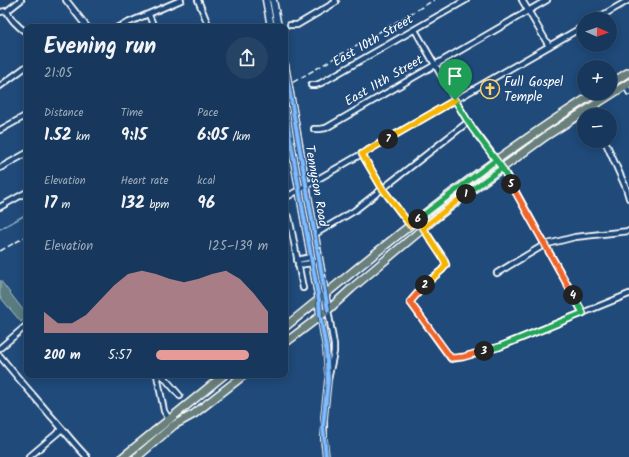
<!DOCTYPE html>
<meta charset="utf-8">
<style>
body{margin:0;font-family:Kalam,sans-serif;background:#244365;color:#f1f3f6;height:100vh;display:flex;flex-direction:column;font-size:15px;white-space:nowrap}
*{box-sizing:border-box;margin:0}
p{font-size:13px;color:#9eacbb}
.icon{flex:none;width:22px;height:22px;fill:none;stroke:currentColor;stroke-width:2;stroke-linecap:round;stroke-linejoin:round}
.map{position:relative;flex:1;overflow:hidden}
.details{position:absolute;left:24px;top:24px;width:264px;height:354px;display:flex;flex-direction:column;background:#17385c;border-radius:8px;box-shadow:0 2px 10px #0003,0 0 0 1px #365272}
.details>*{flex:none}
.needle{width:26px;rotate:92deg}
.fabs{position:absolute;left:577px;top:12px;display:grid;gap:8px}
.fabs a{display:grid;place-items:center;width:40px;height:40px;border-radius:50%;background:#17385c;box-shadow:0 2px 10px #0003,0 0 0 1px #365272;font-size:20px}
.pin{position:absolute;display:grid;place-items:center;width:34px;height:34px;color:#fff;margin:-41px -17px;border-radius:50% 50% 50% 0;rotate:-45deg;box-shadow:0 0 4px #0007}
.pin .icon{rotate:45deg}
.km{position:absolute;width:20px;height:20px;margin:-10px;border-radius:50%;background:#222;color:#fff;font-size:11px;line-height:20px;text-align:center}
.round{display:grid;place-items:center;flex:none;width:42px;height:42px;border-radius:21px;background:#244365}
.overview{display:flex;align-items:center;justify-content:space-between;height:68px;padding:0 20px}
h1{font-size:22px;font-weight:700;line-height:30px}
.metrics{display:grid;grid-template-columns:repeat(3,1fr);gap:6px;height:68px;padding:4px 20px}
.metrics div{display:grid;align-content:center}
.metrics b{font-size:17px;font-weight:700}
.metrics small{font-size:11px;font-weight:400}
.metrics p{font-size:11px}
.chart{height:112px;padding:8px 20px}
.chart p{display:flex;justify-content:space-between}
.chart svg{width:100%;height:72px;margin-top:4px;fill:#e69b98;opacity:.7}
ul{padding:0 20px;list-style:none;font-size:13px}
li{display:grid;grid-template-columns:64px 48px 1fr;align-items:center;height:30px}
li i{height:10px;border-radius:5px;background:#e69b98}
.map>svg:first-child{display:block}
.green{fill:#587b80;stroke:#acbdc0}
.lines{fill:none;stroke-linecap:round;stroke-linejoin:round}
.stream{stroke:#8fb1c6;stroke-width:1.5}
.minor-casing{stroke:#fff;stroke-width:8}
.secondary-casing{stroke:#fff;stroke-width:9}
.primary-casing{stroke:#fff;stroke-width:10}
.minor{stroke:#1f4a7a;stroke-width:4.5}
.secondary{stroke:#1f4a7a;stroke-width:6}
.primary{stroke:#6a807d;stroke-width:7}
.rail{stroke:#fff;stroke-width:1.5;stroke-dasharray:6 3;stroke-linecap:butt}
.cycleway-casing{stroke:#1f4a7a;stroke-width:6}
.cycleway{stroke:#80bcff;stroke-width:4}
.split-1-casing{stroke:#fff;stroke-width:8}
.split-2-casing{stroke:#fff;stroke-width:8}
.split-3-casing{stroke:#fff;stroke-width:8}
.split-4-casing{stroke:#fff;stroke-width:8}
.split-5-casing{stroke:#fff;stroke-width:8}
.split-6-casing{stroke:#fff;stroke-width:8}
.split-7-casing{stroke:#fff;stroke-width:8}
.split-8-casing{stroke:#fff;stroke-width:8}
.split-1{stroke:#22a559;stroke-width:5}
.split-2{stroke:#f5b400;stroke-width:5}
.split-3{stroke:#f0652b;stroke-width:5}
.split-4{stroke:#22a559;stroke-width:5}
.split-5{stroke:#f0652b;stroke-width:5}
.split-6{stroke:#22a559;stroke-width:5}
.split-7{stroke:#f5b400;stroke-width:5}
.split-8{stroke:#f5b400;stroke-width:5}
.labels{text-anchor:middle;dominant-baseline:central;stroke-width:3;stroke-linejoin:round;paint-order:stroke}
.street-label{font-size:13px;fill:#fff;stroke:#1f4a7a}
.poi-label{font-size:13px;fill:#fff;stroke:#1f4a7a;text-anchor:start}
</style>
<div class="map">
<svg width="629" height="457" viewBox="0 0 629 457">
<rect width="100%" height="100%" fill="#1f4a7a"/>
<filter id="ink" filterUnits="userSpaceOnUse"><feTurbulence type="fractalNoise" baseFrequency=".025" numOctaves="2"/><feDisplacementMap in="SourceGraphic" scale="8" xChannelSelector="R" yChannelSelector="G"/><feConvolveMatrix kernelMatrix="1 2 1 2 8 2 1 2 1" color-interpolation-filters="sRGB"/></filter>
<g filter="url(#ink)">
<path class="green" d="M 0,280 L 27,315 L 27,317 L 21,322 L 0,297 Z"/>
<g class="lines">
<path class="stream" d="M 0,229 L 27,214"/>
<g class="minor-casing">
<g id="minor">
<path d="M 66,0 L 87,27"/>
<path d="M 198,0 L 209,27"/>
<path d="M 522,0 L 549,46"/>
<path d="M 7,11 C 10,19 20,28 27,33"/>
<path d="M 0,12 L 7,11 L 21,0"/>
<path d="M 149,15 L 154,27"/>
<path d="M 596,19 L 629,0"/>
<path d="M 290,25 L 297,25 L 336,2 L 335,0"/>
<path d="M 118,27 L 181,0"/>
<path d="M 415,30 L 468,122 L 502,167 L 583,313"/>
<path d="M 311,85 L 316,85 L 321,83 L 466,0"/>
<path d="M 626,85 L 629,92"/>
<path d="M 0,86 L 27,66"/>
<path d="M 590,107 L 594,115"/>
<path d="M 314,129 L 320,129 L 326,128 L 547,0"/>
<path d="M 0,130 L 27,115"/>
<path d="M 605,141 L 626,188 L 629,198"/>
<path d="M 362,154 L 382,188 L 410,225"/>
<path d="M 0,168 L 27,153"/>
<path d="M 285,198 L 584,26"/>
<path d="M 0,207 L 27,192"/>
<path d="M 285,216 L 287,216 L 289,217 L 303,288"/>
<path d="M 423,228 L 444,259 L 446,265 L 442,270 L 427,282 L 410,302 L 451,359 L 463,357 L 499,347 L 629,294"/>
<path d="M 315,234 L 354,211 L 468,122"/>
<path d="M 297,260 L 311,257"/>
<path d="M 298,265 L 312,263"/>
<path d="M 497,273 L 544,245 L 575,237 L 629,231"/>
<path d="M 320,315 L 326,348 L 328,374"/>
<path d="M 0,348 L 27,325"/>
<path d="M 0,356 C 16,376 33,395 50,415 C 63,429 74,444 87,457"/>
<path d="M 157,375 L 164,411 L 169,419"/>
<path d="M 162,375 L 180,396"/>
<path d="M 29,457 L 62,429"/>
<path d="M 326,457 L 324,440 L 324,418 L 328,380 L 334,352 L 334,345 L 328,310"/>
</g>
</g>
<g class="secondary-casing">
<g id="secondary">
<path d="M 266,0 L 271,27"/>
<path d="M 273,0 L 278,27"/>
<path d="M 285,65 L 328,310"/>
<path d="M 285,108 C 296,172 307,236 319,300 L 320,315"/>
</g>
</g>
<g class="primary-casing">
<g id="primary">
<path d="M 610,84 L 629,72"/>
<path d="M 285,327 C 341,282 396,235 453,192 C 499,157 547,124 595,93"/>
<path d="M 285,343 L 328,310 L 352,288 L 438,216 L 472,190 L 546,136 L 629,83"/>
<path d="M 123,457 L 224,375"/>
<path d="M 137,457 L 174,425 L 194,414 L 244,375"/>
</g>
</g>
<use href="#minor" class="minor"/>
<use href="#secondary" class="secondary"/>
<use href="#primary" class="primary"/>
<g class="rail">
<path d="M 285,87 L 434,0"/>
<path d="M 0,251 L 27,236"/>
</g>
<g class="cycleway-casing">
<g id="cycleway">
<path d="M 285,65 L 328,310"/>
<path d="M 285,108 C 296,172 307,236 319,300 L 320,315 L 326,348 L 328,380 L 323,426 L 326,457"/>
</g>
</g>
<use href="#cycleway" class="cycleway"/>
</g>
</g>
<g class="lines" filter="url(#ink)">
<g class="split-1-casing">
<path id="split-1" d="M 455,100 L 472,128 L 502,168 L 466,194"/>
</g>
<g class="split-2-casing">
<path id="split-2" d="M 425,285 L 442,270 L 446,265 L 444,260 L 423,228 L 466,194"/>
</g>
<g class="split-3-casing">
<path id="split-3" d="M 425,285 L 410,302 L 451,358 L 463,357 L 484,351"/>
</g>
<g class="split-4-casing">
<path id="split-4" d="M 484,351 L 499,347 L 583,313 L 573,295"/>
</g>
<g class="split-5-casing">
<path id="split-5" d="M 511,184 L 573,295"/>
</g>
<g class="split-6-casing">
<path id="split-6" d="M 418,219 L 496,160 L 502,168 L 511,184"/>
</g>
<g class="split-7-casing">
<path id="split-7" d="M 388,139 L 362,154 L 382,188 L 410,225 L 418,219"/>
</g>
<g class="split-8-casing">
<path id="split-8" d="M 388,139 L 455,100"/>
</g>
<use href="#split-1" class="split-1"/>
<use href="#split-2" class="split-2"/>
<use href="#split-3" class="split-3"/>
<use href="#split-4" class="split-4"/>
<use href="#split-5" class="split-5"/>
<use href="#split-6" class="split-6"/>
<use href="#split-7" class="split-7"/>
<use href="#split-8" class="split-8"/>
</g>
<defs>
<g id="church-ring" transform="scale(1)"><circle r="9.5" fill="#1f4a7a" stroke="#ffd166" stroke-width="1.5"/><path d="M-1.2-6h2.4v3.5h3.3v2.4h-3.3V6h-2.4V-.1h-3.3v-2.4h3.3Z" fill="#ffd166"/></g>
</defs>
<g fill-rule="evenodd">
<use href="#church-ring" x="490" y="89"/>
</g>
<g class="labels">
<g class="street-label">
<text transform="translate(373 41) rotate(-30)">East 10th Street</text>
<text transform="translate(384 81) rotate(-30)">East 11th Street</text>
<text transform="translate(316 186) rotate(80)">Tennyson Road</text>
</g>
<g class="poi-label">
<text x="504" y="82">Full Gospel<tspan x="504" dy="15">Temple</tspan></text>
</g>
</g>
</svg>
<div class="fabs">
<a><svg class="needle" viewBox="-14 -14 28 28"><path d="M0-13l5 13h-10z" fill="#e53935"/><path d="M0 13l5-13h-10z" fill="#9eacbb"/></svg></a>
<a>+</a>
<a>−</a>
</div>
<div class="pin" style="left:455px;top:100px;background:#1e9e55"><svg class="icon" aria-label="arrive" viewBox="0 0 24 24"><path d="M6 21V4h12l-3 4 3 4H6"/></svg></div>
<b class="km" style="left:466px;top:194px">1</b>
<b class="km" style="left:425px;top:285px">2</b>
<b class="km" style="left:484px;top:351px">3</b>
<b class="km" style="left:573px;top:295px">4</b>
<b class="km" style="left:511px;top:184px">5</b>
<b class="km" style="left:418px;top:219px">6</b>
<b class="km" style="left:388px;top:139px">7</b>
<section class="details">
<div class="overview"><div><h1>Evening run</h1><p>21:05</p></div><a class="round"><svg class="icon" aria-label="share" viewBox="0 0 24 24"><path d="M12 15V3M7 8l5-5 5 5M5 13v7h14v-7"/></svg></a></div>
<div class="metrics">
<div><p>Distance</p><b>1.52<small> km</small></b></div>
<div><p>Time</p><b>9:15</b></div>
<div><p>Pace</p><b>6:05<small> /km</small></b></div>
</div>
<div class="metrics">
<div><p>Elevation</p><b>17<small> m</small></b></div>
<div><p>Heart rate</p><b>132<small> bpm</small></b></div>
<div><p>kcal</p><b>96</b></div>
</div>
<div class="chart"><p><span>Elevation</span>125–139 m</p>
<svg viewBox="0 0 160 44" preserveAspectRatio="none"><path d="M0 44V31L10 38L20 38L30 33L40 24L50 15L60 8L70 6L80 8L90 11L100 13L110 11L120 8L130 6L140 11L150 20L160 31V44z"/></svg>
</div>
<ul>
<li><b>200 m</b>5:57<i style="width:83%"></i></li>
</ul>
</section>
</div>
